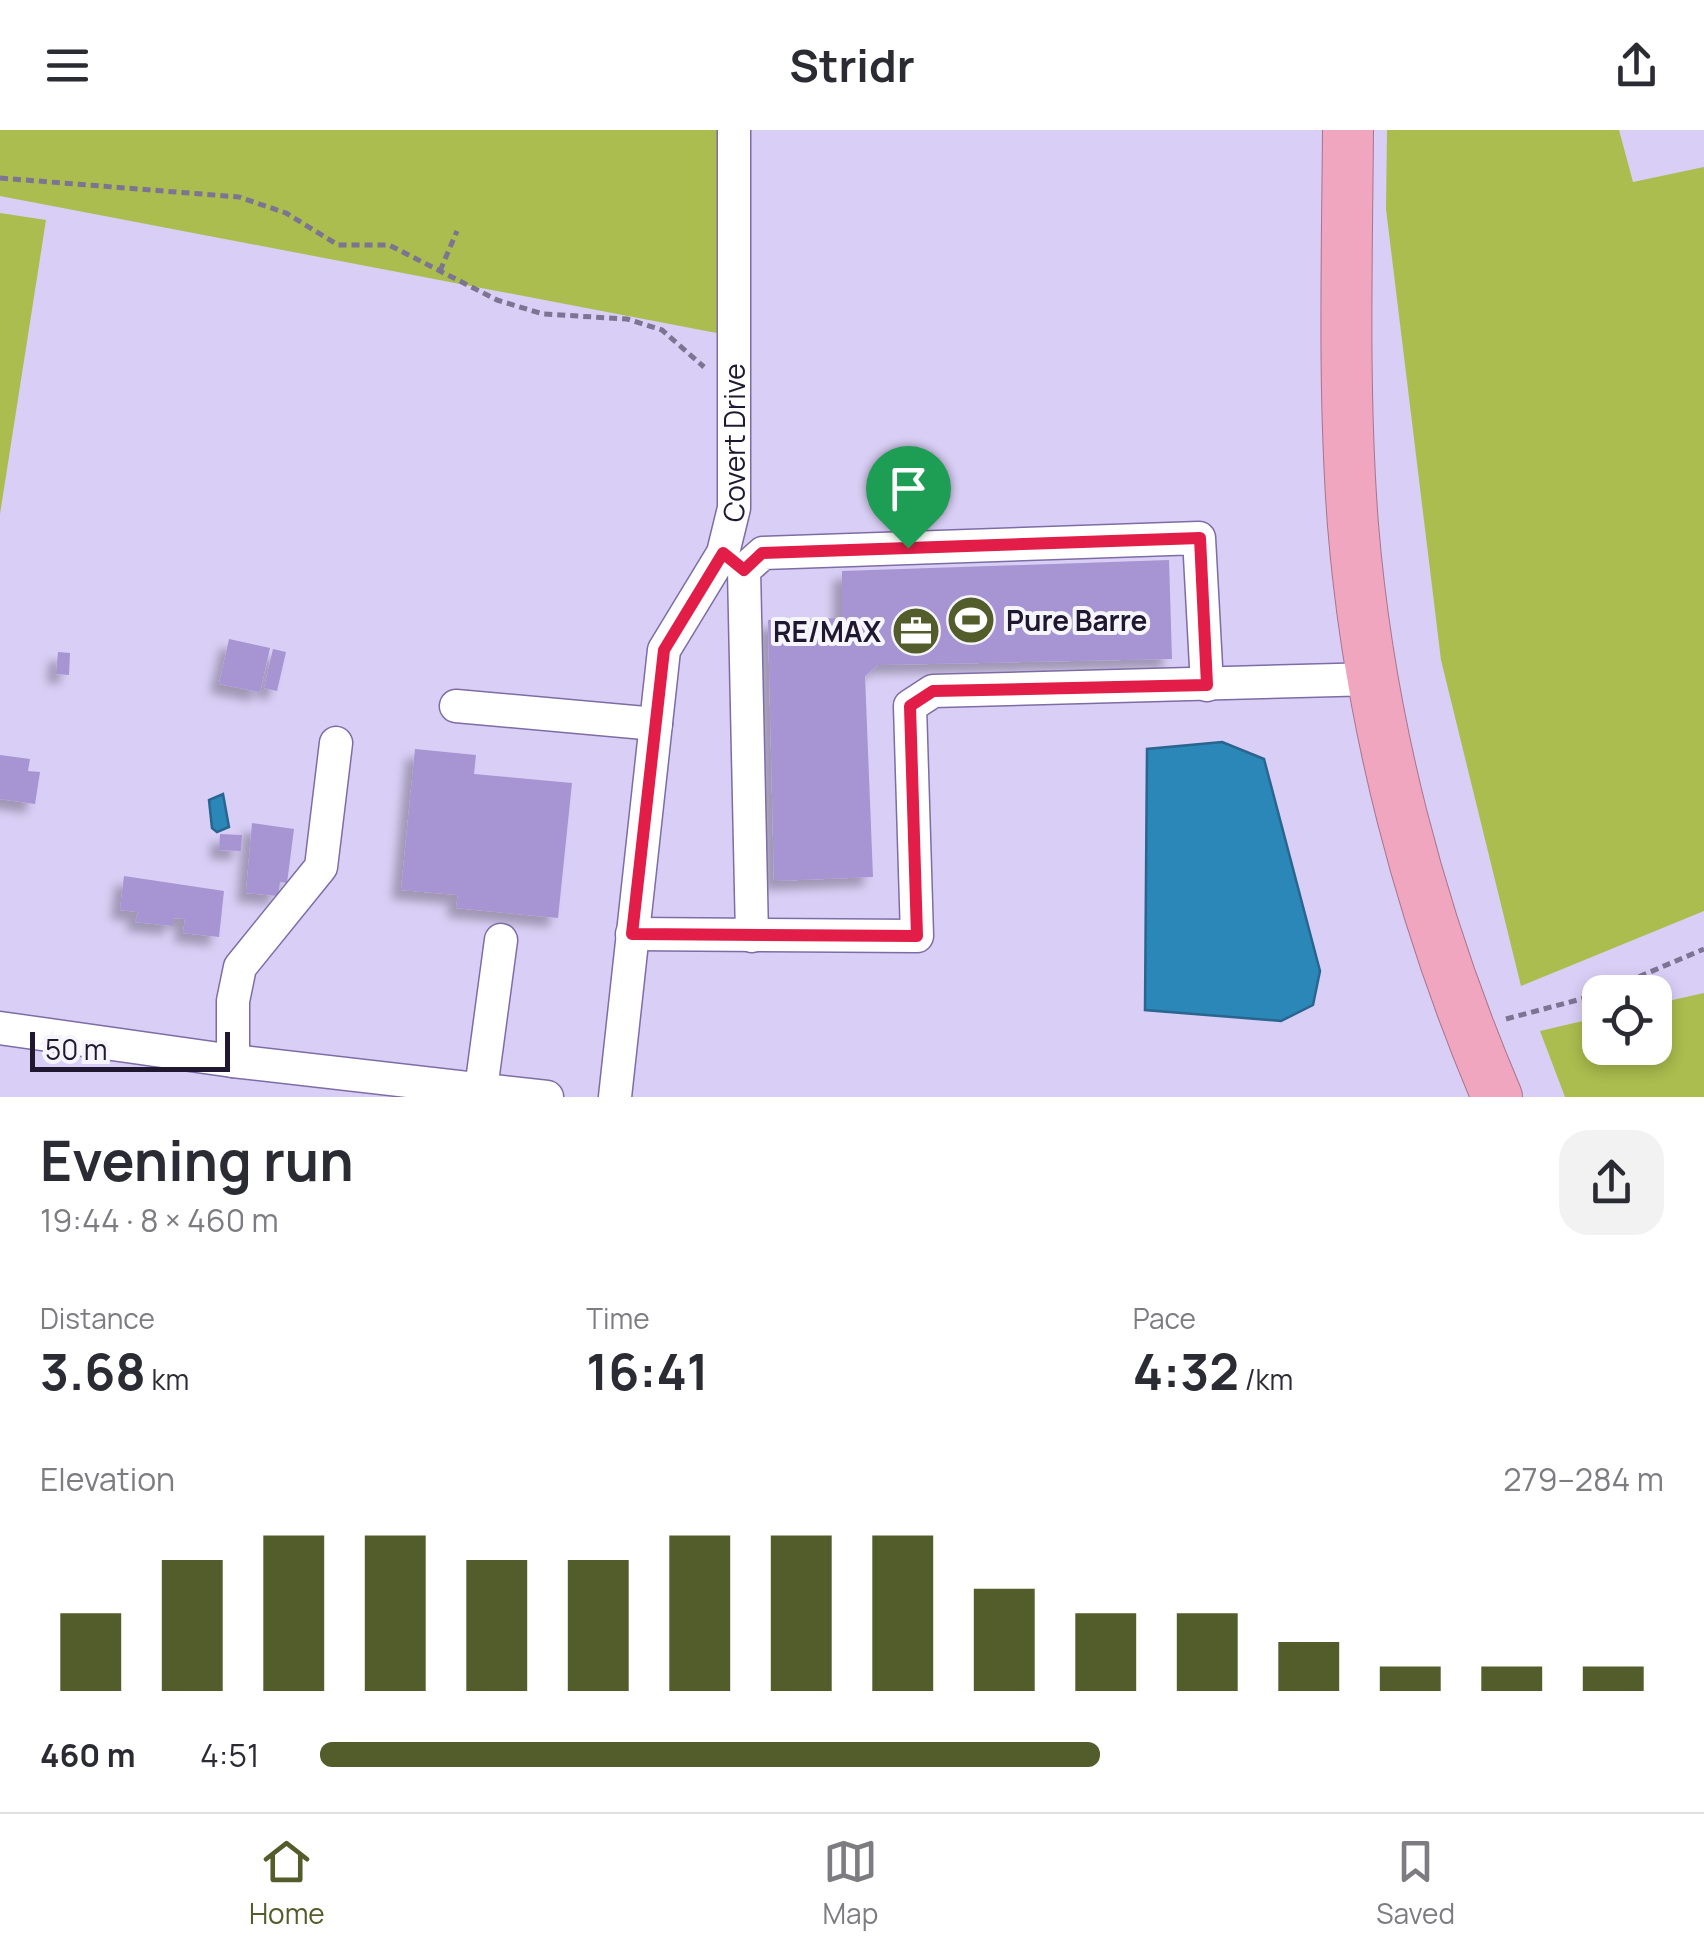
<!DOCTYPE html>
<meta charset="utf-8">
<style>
body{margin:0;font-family:Manrope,sans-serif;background:#f2f2f3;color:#2b2b33;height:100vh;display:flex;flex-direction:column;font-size:38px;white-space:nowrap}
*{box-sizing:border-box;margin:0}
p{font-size:32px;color:#7c7c81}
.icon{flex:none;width:55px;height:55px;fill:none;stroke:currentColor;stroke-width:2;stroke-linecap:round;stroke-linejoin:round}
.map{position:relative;height:967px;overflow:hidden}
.panel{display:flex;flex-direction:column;background:#fff;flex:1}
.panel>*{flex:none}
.tools{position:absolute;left:1582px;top:845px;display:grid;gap:20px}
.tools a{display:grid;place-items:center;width:90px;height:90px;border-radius:20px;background:#fff;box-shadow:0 5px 15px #0003;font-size:50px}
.scale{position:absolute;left:30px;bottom:25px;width:200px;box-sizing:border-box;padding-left:10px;border:5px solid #201830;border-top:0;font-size:28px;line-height:35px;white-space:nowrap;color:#201830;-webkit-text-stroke:8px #f7f5fc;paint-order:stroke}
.pin{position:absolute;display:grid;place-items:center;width:85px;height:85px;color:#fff;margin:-102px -42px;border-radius:50% 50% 50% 0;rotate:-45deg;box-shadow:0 0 10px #0007}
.pin .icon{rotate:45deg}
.round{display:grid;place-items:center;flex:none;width:105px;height:105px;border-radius:30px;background:#f2f2f3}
.headline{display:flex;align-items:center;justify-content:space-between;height:170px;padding:0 40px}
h1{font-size:55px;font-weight:700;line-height:75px}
.figures{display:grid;grid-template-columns:repeat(3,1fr);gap:15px;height:170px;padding:10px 40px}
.figures div{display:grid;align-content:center}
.figures b{font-size:50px;font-weight:700}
.figures small{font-size:28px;font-weight:400}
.figures p{font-size:28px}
.chart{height:280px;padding:20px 40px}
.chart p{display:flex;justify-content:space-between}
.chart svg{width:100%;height:180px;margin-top:10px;stroke:#535c2b;stroke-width:6}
ul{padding:0 40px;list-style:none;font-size:32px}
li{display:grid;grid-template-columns:160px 120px 1fr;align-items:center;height:75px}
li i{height:25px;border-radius:12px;background:#535c2b}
header{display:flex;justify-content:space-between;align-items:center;height:130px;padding:0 40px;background:#fff;font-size:45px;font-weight:700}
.tab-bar{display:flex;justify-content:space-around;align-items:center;height:140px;border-top:2px solid #e1e1e2;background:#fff;font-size:28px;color:#7c7c81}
.tab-bar a{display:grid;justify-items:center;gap:5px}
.tab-bar .current{color:#535c2b}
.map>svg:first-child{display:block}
.green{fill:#aabd4e}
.water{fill:#2c87b9;stroke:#286690;stroke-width:2.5}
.building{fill:#a794d2;filter:url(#shadow)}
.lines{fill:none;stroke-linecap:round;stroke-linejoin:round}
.minor-casing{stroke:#7e6ca6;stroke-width:35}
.highway-casing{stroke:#a7748c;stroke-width:52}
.path{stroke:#7d7493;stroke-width:5;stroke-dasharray:8 5;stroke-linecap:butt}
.minor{stroke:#fff;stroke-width:32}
.highway{stroke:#efa6be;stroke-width:50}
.route-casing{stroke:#fff;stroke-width:20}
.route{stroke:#e11d48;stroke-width:12}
.labels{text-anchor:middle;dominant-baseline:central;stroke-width:8;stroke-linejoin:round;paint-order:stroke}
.street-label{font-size:28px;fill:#201830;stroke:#f7f5fc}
.poi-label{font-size:28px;font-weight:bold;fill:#201830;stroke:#f7f5fc;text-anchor:start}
</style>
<header><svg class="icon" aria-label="menu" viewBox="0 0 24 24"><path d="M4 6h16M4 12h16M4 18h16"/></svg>Stridr<svg class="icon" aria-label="share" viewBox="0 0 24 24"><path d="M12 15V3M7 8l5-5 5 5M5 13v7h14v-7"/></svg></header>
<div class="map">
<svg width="1704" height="967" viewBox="0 0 1704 967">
<defs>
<filter id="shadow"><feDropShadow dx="-9" dy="9" stdDeviation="5" flood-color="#0004"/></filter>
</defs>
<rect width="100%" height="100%" fill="#d9cef5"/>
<g class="green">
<path d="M 0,0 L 720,0 L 722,204 L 0,66 Z"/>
<path d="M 1387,0 L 1619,0 L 1633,52 L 1704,37 L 1704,781 L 1521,856 L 1441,530 L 1386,79 Z"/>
<path d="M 0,83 L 46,90 L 0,384 Z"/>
<path d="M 1704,863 L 1704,967 L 1565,967 L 1540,901 L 1600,887 L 1600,918 L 1655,918 L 1655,874 Z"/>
</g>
<g class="water">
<path d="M 1222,612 L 1264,629 L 1320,841 L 1313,875 L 1281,891 L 1145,880 L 1147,619 Z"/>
<path d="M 223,664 L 229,697 L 217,702 L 212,698 L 209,670 Z"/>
</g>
<g class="building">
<path d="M 1169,430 L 1172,529 L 878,535 L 865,546 L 873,747 L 774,751 L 768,490 L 842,488 L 842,441 Z"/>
<path d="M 229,509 L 270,518 L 260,562 L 219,554 Z"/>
<path d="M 273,519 L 286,522 L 277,561 L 264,558 Z"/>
<path d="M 58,522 L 70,523 L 69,545 L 56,544 Z"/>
<path d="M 415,619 L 476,625 L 474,644 L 572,653 L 558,788 L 456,778 L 458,765 L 401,760 Z"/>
<path d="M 0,625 L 30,629 L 28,641 L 40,642 L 35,674 L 0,669 Z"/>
<path d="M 252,693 L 294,699 L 287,753 L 280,752 L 278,766 L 246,763 Z"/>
<path d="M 220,704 L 242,705 L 241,721 L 219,720 Z"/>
<path d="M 124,746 L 224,761 L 219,807 L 183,803 L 185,789 L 173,788 L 173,796 L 135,792 L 138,782 L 120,780 Z"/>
</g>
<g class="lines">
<g class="minor-casing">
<g id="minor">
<path d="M 456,576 L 656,594"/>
<path d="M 632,804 L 917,806 L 910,576 L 933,561 L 1375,549"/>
<path d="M 752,806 L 744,440 L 763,423 L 1199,408 L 1207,555"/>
<path d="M 0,898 L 233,931 L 547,967"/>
<path d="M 233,931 L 233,871 L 240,837 L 321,737 L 336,613"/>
<path d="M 481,959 L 501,810"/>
<path id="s1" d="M 615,967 L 664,520 L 723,423 L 734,378 L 734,0"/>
</g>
</g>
<g class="highway-casing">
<path id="highway" d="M 1348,0 C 1347,131 1343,264 1353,395 C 1369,591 1420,786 1497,967"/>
</g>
<g class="path">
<path d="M 0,48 L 239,67 L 286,83 L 338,115 L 389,115 L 497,170 L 543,184 L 627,189 L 662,200 L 704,237"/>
<path d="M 440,141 L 457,101"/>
<path d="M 1603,862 L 1704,819"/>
<path d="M 1506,889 L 1600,864"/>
</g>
<use href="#minor" class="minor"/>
<use href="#highway" class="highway"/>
</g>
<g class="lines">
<g class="route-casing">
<path id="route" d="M 1200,408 L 1207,555 L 933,561 L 910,576 L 917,806 L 632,804 L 664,520 L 723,423 L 744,440 L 762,423 Z"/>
</g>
<use href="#route" class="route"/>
</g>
<defs>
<g id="stadium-disc" transform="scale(2.5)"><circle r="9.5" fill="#535c2b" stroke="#f7f5fc"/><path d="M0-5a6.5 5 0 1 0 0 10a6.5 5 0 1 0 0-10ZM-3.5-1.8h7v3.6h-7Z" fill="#fff"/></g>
<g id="office-disc" transform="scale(2.5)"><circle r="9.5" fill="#535c2b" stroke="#f7f5fc"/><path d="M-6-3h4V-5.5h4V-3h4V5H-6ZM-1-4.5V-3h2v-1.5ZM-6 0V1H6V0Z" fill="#fff"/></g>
</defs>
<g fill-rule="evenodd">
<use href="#stadium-disc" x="971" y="490"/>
<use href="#office-disc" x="916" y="501"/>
</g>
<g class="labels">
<g class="street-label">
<text stroke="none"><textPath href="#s1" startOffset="675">Covert Drive</textPath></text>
</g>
<g class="poi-label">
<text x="1006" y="490">Pure Barre</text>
<text x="881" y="501" text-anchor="end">RE/MAX</text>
</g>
</g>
</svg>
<div class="tools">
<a><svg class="icon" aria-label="locate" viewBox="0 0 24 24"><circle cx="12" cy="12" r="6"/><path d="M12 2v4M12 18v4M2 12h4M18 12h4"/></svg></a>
</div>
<div class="scale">50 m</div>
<div class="pin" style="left:908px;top:418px;background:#1e9e55"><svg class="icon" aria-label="arrive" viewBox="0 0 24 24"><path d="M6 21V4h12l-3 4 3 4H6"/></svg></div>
</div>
<section class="panel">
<div class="headline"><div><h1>Evening run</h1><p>19:44 · 8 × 460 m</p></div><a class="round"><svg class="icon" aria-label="share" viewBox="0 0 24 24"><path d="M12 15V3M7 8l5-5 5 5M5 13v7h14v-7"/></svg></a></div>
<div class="figures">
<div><p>Distance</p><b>3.68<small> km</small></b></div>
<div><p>Time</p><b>16:41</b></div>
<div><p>Pace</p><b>4:32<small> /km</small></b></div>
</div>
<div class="chart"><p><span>Elevation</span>279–284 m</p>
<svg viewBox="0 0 160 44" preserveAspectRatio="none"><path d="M5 44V25M15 44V12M25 44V6M35 44V6M45 44V12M55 44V12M65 44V6M75 44V6M85 44V6M95 44V19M105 44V25M115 44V25M125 44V32M135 44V38M145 44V38M155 44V38"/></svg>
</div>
<ul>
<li><b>460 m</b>4:51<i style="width:58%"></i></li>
</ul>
</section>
<nav class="tab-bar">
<a class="current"><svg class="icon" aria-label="home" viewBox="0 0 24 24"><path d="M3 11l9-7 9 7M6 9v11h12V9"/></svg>Home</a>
<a><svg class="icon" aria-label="map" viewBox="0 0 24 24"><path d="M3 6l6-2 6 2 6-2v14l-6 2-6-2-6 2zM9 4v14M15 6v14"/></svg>Map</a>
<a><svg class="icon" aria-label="saved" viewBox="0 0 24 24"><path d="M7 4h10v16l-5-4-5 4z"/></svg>Saved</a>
</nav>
